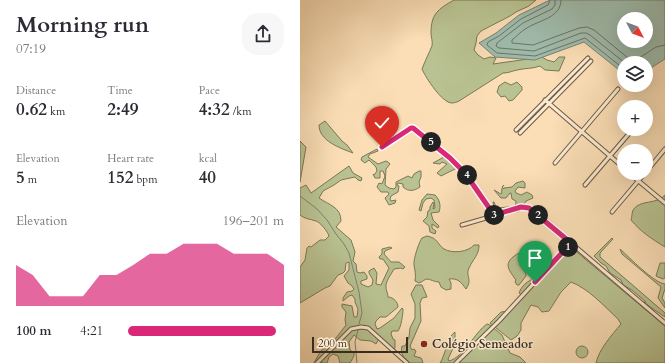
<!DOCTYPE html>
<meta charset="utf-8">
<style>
body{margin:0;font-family:Cardo,serif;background:#f7f7f7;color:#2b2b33;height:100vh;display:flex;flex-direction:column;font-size:15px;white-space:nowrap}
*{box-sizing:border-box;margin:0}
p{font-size:13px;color:#7c7c81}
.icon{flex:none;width:22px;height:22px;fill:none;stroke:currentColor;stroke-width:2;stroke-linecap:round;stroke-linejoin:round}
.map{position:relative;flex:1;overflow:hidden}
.drawer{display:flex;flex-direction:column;background:#fff;width:300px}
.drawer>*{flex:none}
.needle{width:26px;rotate:131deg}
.controls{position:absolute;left:317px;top:12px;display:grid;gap:8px}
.controls a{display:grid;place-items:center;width:36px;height:36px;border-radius:50%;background:#fff;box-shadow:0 4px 16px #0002;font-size:20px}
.scale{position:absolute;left:12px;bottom:10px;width:96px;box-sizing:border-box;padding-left:4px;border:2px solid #3a2d1f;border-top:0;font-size:11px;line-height:14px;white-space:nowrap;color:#3a2d1f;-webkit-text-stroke:3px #fcead0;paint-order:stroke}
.pin{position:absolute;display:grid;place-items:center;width:34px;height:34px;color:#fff;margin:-41px -17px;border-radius:50% 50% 50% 0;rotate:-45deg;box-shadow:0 0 4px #0007}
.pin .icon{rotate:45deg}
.km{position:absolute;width:20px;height:20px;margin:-10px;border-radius:50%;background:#222;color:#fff;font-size:11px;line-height:20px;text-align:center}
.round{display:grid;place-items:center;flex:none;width:42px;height:42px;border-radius:16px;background:#f7f7f7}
.head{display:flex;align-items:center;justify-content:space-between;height:68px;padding:0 16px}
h1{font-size:22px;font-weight:600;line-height:30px}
.figures{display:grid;grid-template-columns:repeat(3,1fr);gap:6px;height:68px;padding:4px 16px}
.figures div{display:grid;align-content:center}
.figures b{font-size:17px;font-weight:600}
.figures small{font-size:11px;font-weight:400}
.figures p{font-size:11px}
.chart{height:112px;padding:8px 16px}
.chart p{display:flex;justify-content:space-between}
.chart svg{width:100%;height:72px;margin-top:4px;fill:#db2777;opacity:.7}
ul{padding:0 16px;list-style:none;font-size:13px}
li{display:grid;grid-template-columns:64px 48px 1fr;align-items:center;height:30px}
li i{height:10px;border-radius:5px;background:#db2777}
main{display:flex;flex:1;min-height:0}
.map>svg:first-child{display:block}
.green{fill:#b9c292;stroke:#7a7858}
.water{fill:#9fbcad;stroke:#778374;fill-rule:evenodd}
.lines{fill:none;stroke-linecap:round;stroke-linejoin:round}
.shore{stroke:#6c7466;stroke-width:1}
.stream{stroke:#778374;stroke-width:1}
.street-casing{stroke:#6a5945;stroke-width:5}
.street{stroke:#fcead0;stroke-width:3}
.route-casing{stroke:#fff;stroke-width:8}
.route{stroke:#db2777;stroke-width:5}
.poi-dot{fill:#8f2418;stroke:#fcead0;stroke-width:1.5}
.labels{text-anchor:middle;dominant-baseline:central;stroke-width:3;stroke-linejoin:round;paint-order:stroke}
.poi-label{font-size:12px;font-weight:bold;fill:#3a2d1f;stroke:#fcead0;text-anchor:start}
</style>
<main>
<section class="drawer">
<div class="head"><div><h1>Morning run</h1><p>07:19</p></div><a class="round"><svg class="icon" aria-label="share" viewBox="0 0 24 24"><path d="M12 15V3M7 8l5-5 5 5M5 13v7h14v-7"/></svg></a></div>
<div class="figures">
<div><p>Distance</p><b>0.62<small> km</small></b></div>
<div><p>Time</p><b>2:49</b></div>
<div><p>Pace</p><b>4:32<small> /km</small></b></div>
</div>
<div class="figures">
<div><p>Elevation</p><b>5<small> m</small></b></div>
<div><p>Heart rate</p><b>152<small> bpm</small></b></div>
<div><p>kcal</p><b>40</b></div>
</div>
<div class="chart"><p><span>Elevation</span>196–201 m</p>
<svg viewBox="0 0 160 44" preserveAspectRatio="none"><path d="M0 44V19L10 25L20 38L30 38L40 38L50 25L60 25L70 19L80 12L90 12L100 6L110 6L120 6L130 12L140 12L150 12L160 19V44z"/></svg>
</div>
<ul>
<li><b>100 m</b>4:21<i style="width:95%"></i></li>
</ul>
</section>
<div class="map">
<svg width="365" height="363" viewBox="0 0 365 363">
<rect width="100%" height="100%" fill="#fbdeb6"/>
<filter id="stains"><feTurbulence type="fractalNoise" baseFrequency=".005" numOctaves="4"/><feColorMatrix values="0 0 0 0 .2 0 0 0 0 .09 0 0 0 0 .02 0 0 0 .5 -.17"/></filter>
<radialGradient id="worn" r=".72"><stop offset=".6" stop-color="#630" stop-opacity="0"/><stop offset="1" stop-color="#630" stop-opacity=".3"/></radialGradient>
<g class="green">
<path d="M 154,0 L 236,0 L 229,6 L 216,12 L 210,16 L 181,31 L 177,36 L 176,43 L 174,50 L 178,55 L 184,59 L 190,57 L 196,58 L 193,64 L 242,57 L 247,60 L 254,62 L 259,57 L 265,57 L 259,71 L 245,70 L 240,66 C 232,69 225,68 217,70 C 212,71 209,73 203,73 L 159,101 C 157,102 154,103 152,103 C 142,103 126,78 122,69 C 125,61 129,53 132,46 C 133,42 131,37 131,33 C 131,14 138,9 154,0 Z"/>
<path d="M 205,82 L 211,85 L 217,82 L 222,87 L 222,90 L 213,100 L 209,101 L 205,96 L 201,97 L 197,92 L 199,86 Z"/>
<path d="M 25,121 L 42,141 L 47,145 L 53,153 C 40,148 19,141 19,125 Z"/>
<path d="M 0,141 L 6,147 L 0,182 Z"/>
<path d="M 77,149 L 78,151 L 70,154 L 68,157 L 78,164 L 86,161 L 88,162 L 90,164 L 86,169 L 85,185 L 89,188 L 94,189 L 96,187 L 96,182 L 108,176 L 112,178 L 114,174 L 119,171 L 121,171 L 121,177 L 119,182 L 120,187 C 114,191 109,192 103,187 L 103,184 L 98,183 L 97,185 L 99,186 L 98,192 L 91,196 L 90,199 L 91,201 L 96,200 L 95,203 L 89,205 L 85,198 L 89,194 L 88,192 L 81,192 L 77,187 L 79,183 L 82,184 L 85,176 L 83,171 L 80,171 L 80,178 L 75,178 L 73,174 L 74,175 L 77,171 L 76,167 L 69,160 L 65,163 L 61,160 L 62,157 Z"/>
<path d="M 144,157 L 147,157 L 157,168 L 141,176 L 137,173 L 147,164 L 142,162 L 140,164 L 133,163 Z"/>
<path d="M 49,166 L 53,173 L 62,178 L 61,181 L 58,180 L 55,177 L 41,180 L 34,185 L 23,191 L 19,198 C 29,205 41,207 41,221 L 36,227 L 51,240 L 55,252 L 53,261 L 56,264 L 57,272 L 60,273 L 64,272 L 67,276 L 67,279 L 61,281 L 61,284 L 68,287 L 72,285 L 73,280 L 69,273 L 69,271 L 74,268 L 77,273 L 76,284 L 81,285 L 89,268 L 83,259 L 80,259 L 79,257 L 82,254 L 82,249 L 90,247 L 92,248 L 85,251 L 84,254 L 91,262 L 99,262 L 105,267 L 103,269 L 101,268 L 94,269 C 92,273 85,282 86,287 C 86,291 88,293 88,297 C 93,297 98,302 98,307 L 86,317 L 80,317 L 76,321 L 75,324 L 77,329 L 80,328 L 94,318 L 102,308 L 103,309 C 103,315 101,327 98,331 L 92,331 L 91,334 L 93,339 L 95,340 L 95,348 L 93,350 L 80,337 L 76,344 L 71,341 L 60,340 L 54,335 L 49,342 L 50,350 L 54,353 L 54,356 L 50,363 L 40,363 L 38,356 L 33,354 L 29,357 L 27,363 L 22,363 L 22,362 L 20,363 L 14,363 L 20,352 L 27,344 L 36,338 L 46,325 L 45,320 L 46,312 L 42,307 L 42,304 L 52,306 L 54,317 L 57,317 L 58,309 L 55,302 L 55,299 L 52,295 L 49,296 L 43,301 L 43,298 L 47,292 L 52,291 L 54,289 L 52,286 L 48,283 L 44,276 L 49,270 L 49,262 L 46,263 L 45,271 L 43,273 L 38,275 L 30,286 L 25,288 L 0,303 L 0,267 L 5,260 L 7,248 L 9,246 L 11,247 L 20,240 L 25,240 L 29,236 C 28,232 20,222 16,221 C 10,219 5,219 0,215 L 0,188 L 6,185 L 11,193 Z"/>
<path d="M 223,181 L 225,183 L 225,188 L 218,187 L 215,191 L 216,193 L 221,195 L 227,192 L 232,195 L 233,198 L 226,201 L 220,211 L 216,212 L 212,208 L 195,213 L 193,202 L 194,202 L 196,207 L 199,208 L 215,206 L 216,203 L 216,201 L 212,199 L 211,193 L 210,193 L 206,198 L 201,198 L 194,190 L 201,194 L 202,193 C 201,191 202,187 204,185 L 202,187 L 204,189 L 204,188 L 212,187 L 216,183 Z"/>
<path d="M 127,194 L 135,195 C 140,200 141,206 139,212 L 131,213 L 133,220 L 139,226 L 138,228 L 132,224 L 132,228 L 136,231 L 135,234 L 130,232 L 129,226 L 123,221 L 127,217 L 128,211 L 130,210 L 130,207 L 133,202 L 134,204 L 133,209 L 135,208 L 134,200 L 131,198 L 126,199 L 123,203 L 121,211 L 119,210 L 122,200 Z"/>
<path d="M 365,195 L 365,247 C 352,239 341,232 331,220 C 332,217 332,212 333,210 C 340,199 357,205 365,195 Z"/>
<path d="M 127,236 C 138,238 137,244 144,249 C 153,254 168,252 174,245 L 179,245 C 179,255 173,259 169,268 C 165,276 173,279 166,289 C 161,282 158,278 149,279 L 151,283 L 151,289 L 146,290 L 141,287 L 139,282 C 134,282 130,279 127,279 C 125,279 122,282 119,283 L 115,281 C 116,274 115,271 114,265 C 113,260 119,242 122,238 Z"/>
<path d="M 312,238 L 313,239 L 300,253 L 300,257 L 365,313 L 365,317 C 358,312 351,308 344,302 L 346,302 L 332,290 L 323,285 L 321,280 L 310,273 L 306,266 L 301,263 L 294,256 Z"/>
<path d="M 272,248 L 365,326 L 365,363 L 296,363 C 299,349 312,335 321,324 L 318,319 C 304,306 289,289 271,282 L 261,292 L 249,311 L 242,312 L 238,307 L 231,305 L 221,323 L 221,330 L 217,336 L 211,340 L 190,323 L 201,312 L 208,311 L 224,297 L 219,293 C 224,279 236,280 245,272 C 252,265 259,257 267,249 Z"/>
<path d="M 320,249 C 329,257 354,283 365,284 L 365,289 L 362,298 L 365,303 L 365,308 L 358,298 L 361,287 L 322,254 Z"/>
<path d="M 219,253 L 222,254 L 224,256 C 219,263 222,267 226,274 L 226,276 L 219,285 L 217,285 L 215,282 L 216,280 C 207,268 203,262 219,253 Z"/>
<path d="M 360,263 L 365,263 L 365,278 L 363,279 L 356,276 Z"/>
<path d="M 116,285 L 122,285 L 127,297 L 122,298 L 120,303 L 121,321 L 110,346 L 112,350 L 114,349 L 116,351 L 114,356 L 121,358 L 123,362 L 122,363 L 110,363 C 104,357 100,355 102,346 L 105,346 L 109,337 L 110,328 L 115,318 L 115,304 L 111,294 Z"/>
<path d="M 187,324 L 190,325 L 202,335 L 210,353 L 220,357 L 226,363 L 140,363 C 146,354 147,337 155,332 L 155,344 L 148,359 L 149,361 C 164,357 174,333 187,324 Z"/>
<circle cx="282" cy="352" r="6"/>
</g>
<path class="water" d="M 250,0 L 365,0 L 365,59 L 346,71 L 346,63 L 324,63 L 324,74 L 284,42 L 235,60 L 195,57 L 179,43 L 196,33 L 219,15 ZM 324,19 L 346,19 L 346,41 L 324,41 Z"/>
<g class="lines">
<g class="shore">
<path d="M 250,0 L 248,5 L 221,19 L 199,36 L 188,42 L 187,45 L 197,53 L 235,56 L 285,38 L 324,69"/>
<path d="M 255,0 L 255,5 L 252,9 L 223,23 L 197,43 L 196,46 L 199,48 L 234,51 L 281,33 L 286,33 L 290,35 L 325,63"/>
<path d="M 261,0 C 261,18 239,20 227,28 C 221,31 217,36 212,40 L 212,43 L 233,45 L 279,28 L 287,27 L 294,30 L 333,62 L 356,47 L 365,45"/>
</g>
<g class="stream">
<path d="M 0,196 L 17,209 L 27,220 L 36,234 L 44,244 L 49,253 L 59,292 L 62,313 L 59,324"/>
<path d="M 57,363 L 55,342 L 58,330"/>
</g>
<g class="street-casing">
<g id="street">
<path d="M 245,100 L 324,168"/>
<path d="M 216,130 L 288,58"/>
<path d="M 220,133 L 291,61"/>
<path d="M 82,147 L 111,128 L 117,130 L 165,173 L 194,215"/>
<path d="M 255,163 L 318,89"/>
<path d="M 346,172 L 365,149"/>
<path d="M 329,173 L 365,203"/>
<path d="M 285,185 L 333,129"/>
<path d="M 312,212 L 345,173"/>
<path d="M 162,225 L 224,207 C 239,210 259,233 271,243"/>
<path d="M 17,363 L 51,329 L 61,327 L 68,328 L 107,363"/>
<path d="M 156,363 L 199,321 L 271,243 L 365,323"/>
</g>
</g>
<use href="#street" class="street"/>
</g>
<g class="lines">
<g class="route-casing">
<path id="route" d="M 82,147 L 111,128 L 113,128 L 150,158 L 165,173 L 194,215 L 221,207 L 229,208 L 271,243 L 235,282"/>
</g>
<use href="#route" class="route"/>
</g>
<circle class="poi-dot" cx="124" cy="344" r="4"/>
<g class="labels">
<g class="poi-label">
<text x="132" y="344">Colégio Semeador</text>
</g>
</g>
<rect width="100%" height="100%" filter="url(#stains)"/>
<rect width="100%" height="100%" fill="url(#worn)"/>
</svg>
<div class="controls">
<a><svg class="needle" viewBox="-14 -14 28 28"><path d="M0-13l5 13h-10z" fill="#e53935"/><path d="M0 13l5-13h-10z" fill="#7c7c81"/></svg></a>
<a><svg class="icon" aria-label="layers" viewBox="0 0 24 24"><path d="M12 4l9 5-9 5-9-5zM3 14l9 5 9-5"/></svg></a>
<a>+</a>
<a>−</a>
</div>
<div class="scale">200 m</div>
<div class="pin" style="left:235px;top:282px;background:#1e9e55"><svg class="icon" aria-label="arrive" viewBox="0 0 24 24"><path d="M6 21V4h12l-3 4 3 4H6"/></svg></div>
<div class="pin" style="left:82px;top:147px;background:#d93025"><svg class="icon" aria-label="check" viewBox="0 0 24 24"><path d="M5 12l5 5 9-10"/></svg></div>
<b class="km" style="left:268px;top:247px">1</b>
<b class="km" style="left:238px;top:215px">2</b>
<b class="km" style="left:194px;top:215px">3</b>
<b class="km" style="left:167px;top:175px">4</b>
<b class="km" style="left:131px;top:142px">5</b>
</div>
</main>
